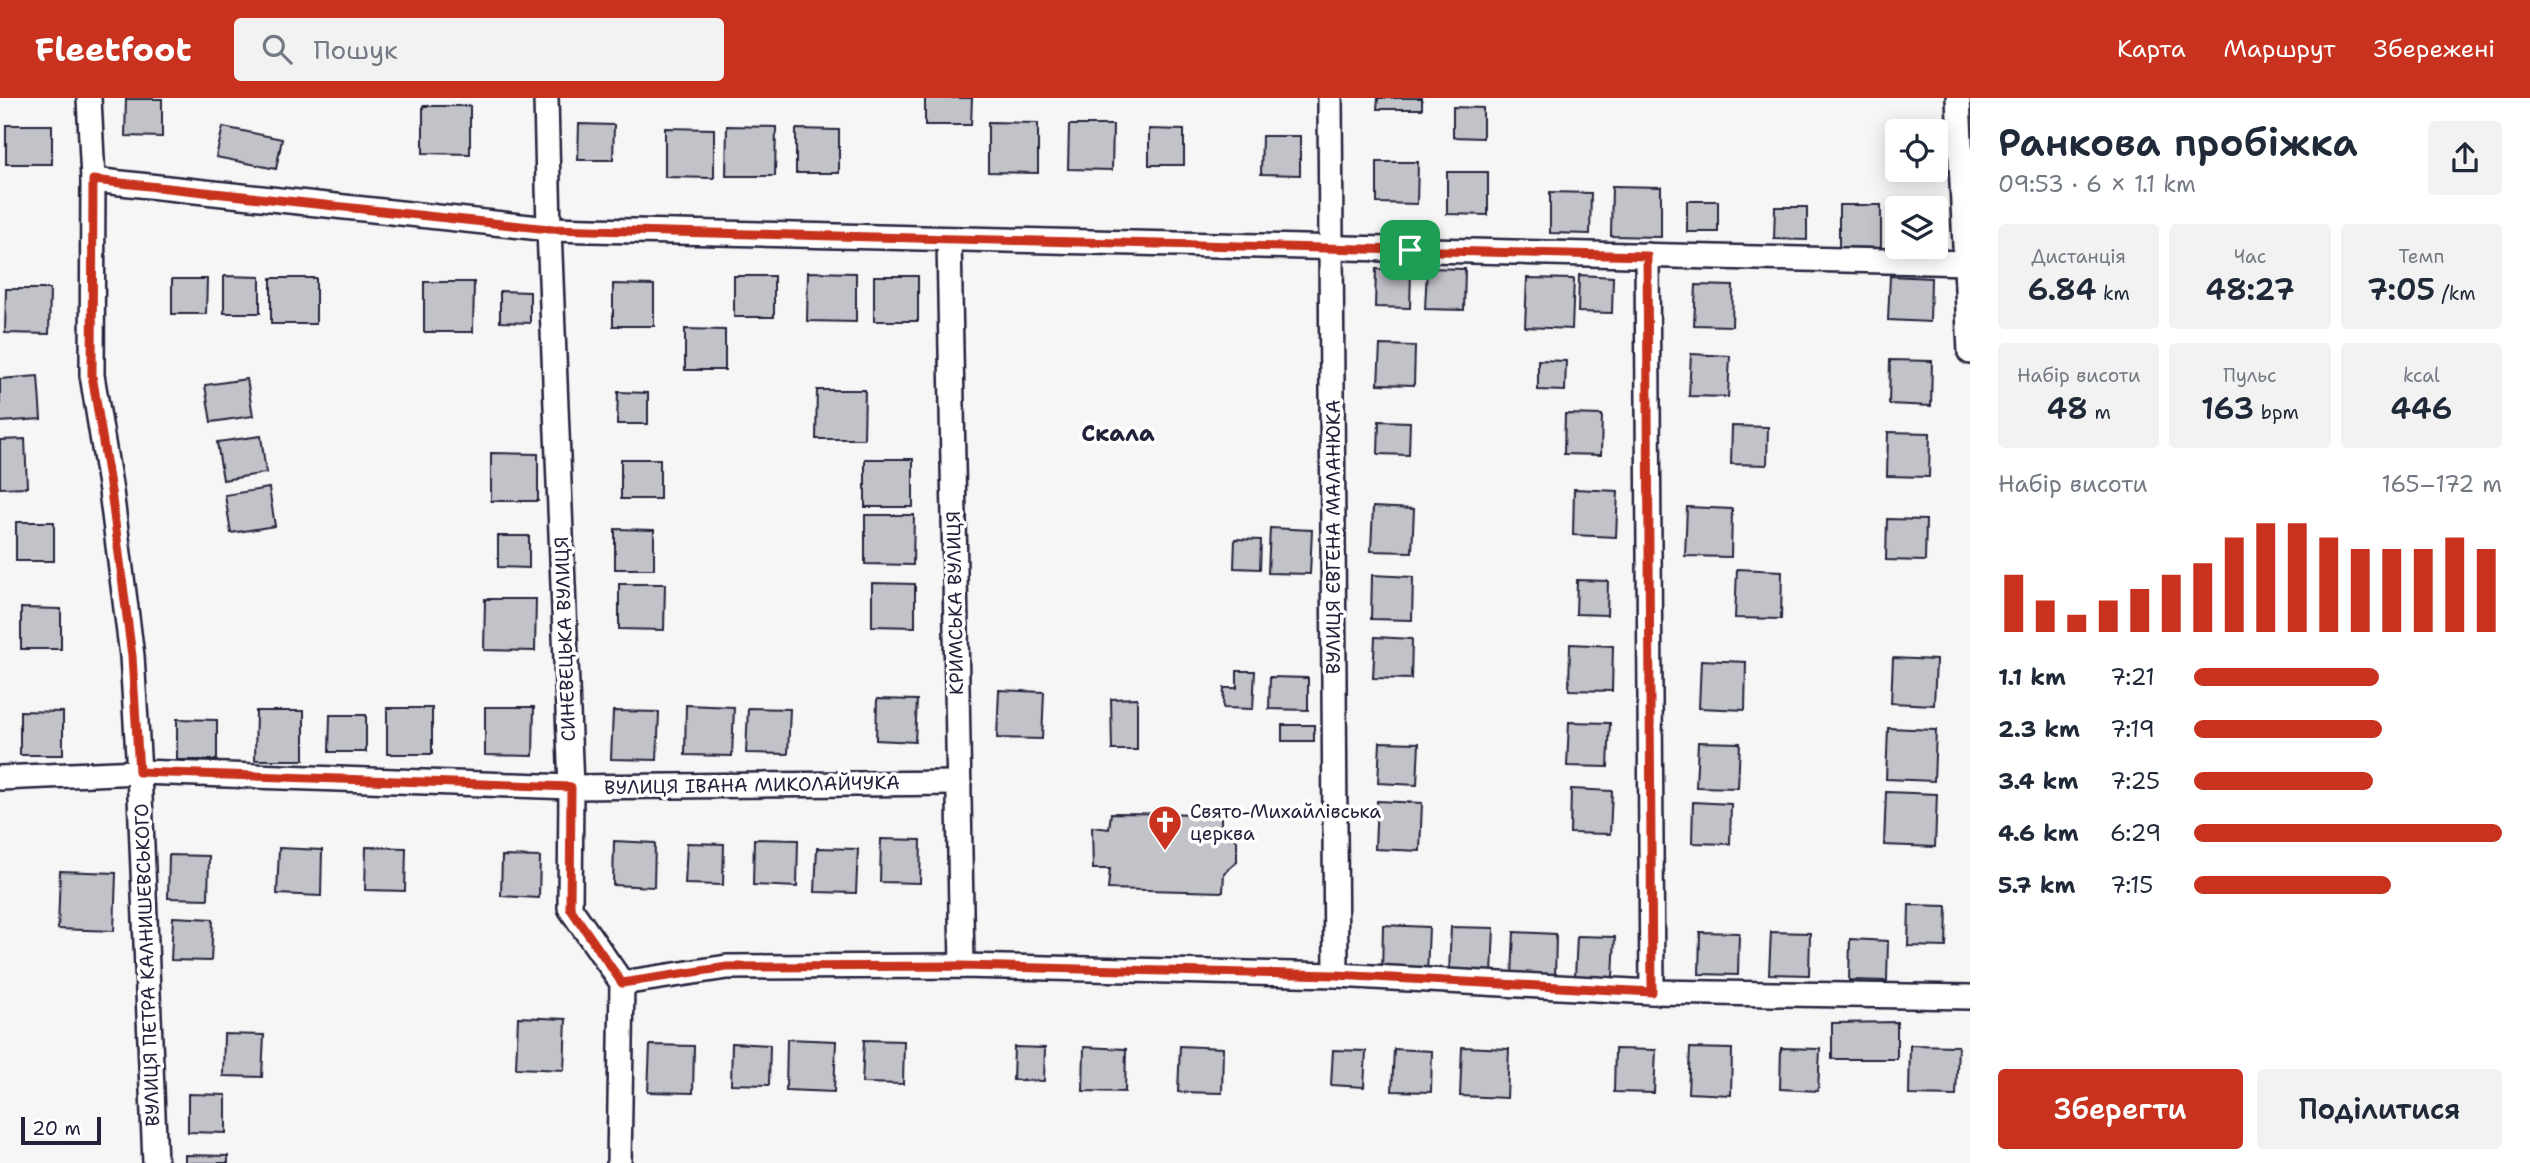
<!DOCTYPE html>
<html lang="uk">
<meta charset="utf-8">
<style>
body{margin:0;font-family:"Shantell Sans",sans-serif;background:#f2f2f3;color:#1f2937;height:100vh;display:flex;flex-direction:column;font-size:26px;white-space:nowrap}
*{box-sizing:border-box;margin:0}
p{font-size:23px;color:#747a83}
.icon{flex:none;width:38px;height:38px;fill:none;stroke:currentColor;stroke-width:2;stroke-linecap:round;stroke-linejoin:round}
.map{position:relative;flex:1;overflow:hidden}
.drawer{display:flex;flex-direction:column;background:#fff;width:560px}
.drawer>*{flex:none}
.fabs{position:absolute;left:1885px;top:21px;display:grid;gap:14px}
.fabs a{display:grid;place-items:center;width:63px;height:63px;border-radius:7px;background:#fff;box-shadow:0 4px 18px #0003;font-size:35px}
.scale{position:absolute;left:21px;bottom:18px;width:80px;box-sizing:border-box;padding-left:7px;border:4px solid #22223b;border-top:0;font-size:19px;line-height:24px;white-space:nowrap;color:#22223b;-webkit-text-stroke:5px #fff;paint-order:stroke}
.pin{position:absolute;display:grid;place-items:center;width:60px;height:60px;color:#fff;margin:-30px;border-radius:14px;box-shadow:0 4px 10px #0006}
.round{display:grid;place-items:center;flex:none;width:74px;height:74px;border-radius:7px;background:#f2f2f3}
.summary{display:flex;align-items:center;justify-content:space-between;height:119px;padding:0 28px}
h1{font-size:38px;font-weight:600;line-height:52px}
.figures{display:grid;grid-template-columns:repeat(3,1fr);gap:10px;height:119px;padding:7px 28px}
.figures div{display:grid;align-content:center;border-radius:7px;background:#f2f2f3;text-align:center}
.figures b{font-size:30px;font-weight:600}
.figures small{font-size:19px;font-weight:400}
.figures p{font-size:19px}
.chart{height:196px;padding:14px 28px}
.chart p{display:flex;justify-content:space-between}
.chart svg{width:100%;height:126px;margin-top:7px;stroke:#c8321e;stroke-width:6}
.button{display:flex;gap:14px;margin-top:auto;padding:14px 28px}
.button a{flex:1;height:80px;border-radius:7px;background:#c8321e;color:#fff;font-size:28px;font-weight:600;line-height:80px;text-align:center}
.button a+a{background:#f2f2f3;color:#1f2937}
ul{padding:0 28px;list-style:none;font-size:23px}
li{display:grid;grid-template-columns:112px 84px 1fr;align-items:center;height:52px}
li i{height:18px;border-radius:9px;background:#c8321e}
header{display:flex;align-items:center;gap:42px;box-sizing:border-box;height:98px;padding:0 35px;background:#c8321e;color:#fff}
header strong{font-size:33px}
nav{display:flex;gap:38px;margin-inline-start:auto;font-size:24px}
.search{width:490px;height:63px;background:#f2f2f3;display:flex;align-items:center;gap:18px;box-sizing:border-box;padding:0 24px;border-radius:7px;color:#747a83;font-size:26px}
main{display:flex;flex:1;min-height:0}
.map>svg:first-child{display:block}
.building{fill:#c2c2c9;stroke:#22223b;stroke-width:2}
.lines{fill:none;stroke-linecap:round;stroke-linejoin:round}
.street-casing{stroke:#22223b;stroke-width:28}
.street{stroke:#fff;stroke-width:23}
.route-casing{stroke:#fff;stroke-width:14}
.route{stroke:#c8321e;stroke-width:9}
.labels{text-anchor:middle;dominant-baseline:central;stroke-width:7;stroke-linejoin:round;paint-order:stroke}
.street-label{font-size:19px;fill:#22223b;stroke:#fff}
.poi-label{font-size:19px;fill:#22223b;stroke:#fff;text-anchor:start}
.quarter-label{font-size:23px;font-weight:bold;fill:#22223b;stroke:#fff}
</style>
<header>
<strong>Fleetfoot</strong>
<div class="search"><svg class="icon" aria-label="search" viewBox="0 0 24 24"><circle cx="10" cy="10" r="6"/><path d="M15 15l6 6"/></svg>Пошук</div>
<nav><a>Карта</a><a>Маршрут</a><a>Збережені</a></nav>
</header>
<main>
<div class="map">
<svg width="1970" height="1065" viewBox="0 0 1970 1065">
<rect width="100%" height="100%" fill="#f6f6f7"/>
<filter id="ink" filterUnits="userSpaceOnUse"><feTurbulence type="fractalNoise" baseFrequency=".0143" numOctaves="2"/><feDisplacementMap in="SourceGraphic" scale="14" xChannelSelector="R" yChannelSelector="G"/><feConvolveMatrix kernelMatrix="1 2 1 2 8 2 1 2 1" color-interpolation-filters="sRGB"/></filter>
<g filter="url(#ink)">
<g class="building">
<path d="M 925,0 L 972,0 L 971,27 L 925,27 Z"/>
<path d="M 1378,0 L 1422,0 L 1422,11 L 1377,11 Z"/>
<path d="M 126,1 L 162,1 L 162,39 L 125,38 Z"/>
<path d="M 423,8 L 470,8 L 470,56 L 423,55 Z"/>
<path d="M 1453,9 L 1483,10 L 1483,40 L 1453,39 Z"/>
<path d="M 988,24 L 1038,25 L 1038,75 L 988,74 Z"/>
<path d="M 579,26 L 614,27 L 613,62 L 578,62 Z"/>
<rect x="6" y="27" width="46" height="39"/>
<path d="M 1069,27 L 1113,27 L 1112,72 L 1068,71 Z"/>
<path d="M 727,28 L 776,29 L 775,78 L 726,78 Z"/>
<path d="M 223,29 L 282,41 L 276,71 L 216,59 Z"/>
<path d="M 665,30 L 714,31 L 714,80 L 665,79 Z"/>
<path d="M 796,31 L 839,32 L 839,75 L 796,75 Z"/>
<path d="M 1149,31 L 1184,32 L 1184,67 L 1149,67 Z"/>
<path d="M 1262,38 L 1300,38 L 1300,77 L 1261,76 Z"/>
<path d="M 1377,64 L 1418,64 L 1417,106 L 1377,105 Z"/>
<path d="M 1447,74 L 1488,74 L 1488,117 L 1447,116 Z"/>
<path d="M 1612,88 L 1661,89 L 1661,139 L 1611,138 Z"/>
<path d="M 1550,94 L 1591,95 L 1590,136 L 1550,135 Z"/>
<rect x="1687" y="103" width="31" height="31"/>
<path d="M 1839,107 L 1881,107 L 1881,150 L 1839,149 Z"/>
<path d="M 1775,109 L 1807,109 L 1807,142 L 1774,141 Z"/>
<path d="M 1427,170 L 1465,171 L 1464,212 L 1425,211 Z"/>
<path d="M 1376,171 L 1411,172 L 1410,210 L 1375,209 Z"/>
<path d="M 808,174 L 856,175 L 856,224 L 807,223 Z"/>
<path d="M 1579,177 L 1613,179 L 1612,215 L 1578,214 Z"/>
<path d="M 224,178 L 260,179 L 260,215 L 224,215 Z"/>
<rect x="734" y="178" width="40" height="41"/>
<rect x="874" y="178" width="44" height="45"/>
<path d="M 1890,178 L 1931,180 L 1930,224 L 1888,222 Z"/>
<rect x="271" y="180" width="45" height="46"/>
<path d="M 1527,180 L 1574,181 L 1572,231 L 1525,229 Z"/>
<path d="M 172,181 L 207,181 L 206,216 L 172,216 Z"/>
<path d="M 424,184 L 474,184 L 473,234 L 424,234 Z"/>
<path d="M 613,186 L 654,187 L 654,228 L 613,228 Z"/>
<path d="M 1696,187 L 1733,188 L 1732,228 L 1694,227 Z"/>
<path d="M 6,191 L 50,191 L 49,236 L 5,235 Z"/>
<path d="M 500,193 L 530,194 L 530,225 L 500,224 Z"/>
<path d="M 685,231 L 725,232 L 725,272 L 685,272 Z"/>
<path d="M 1380,247 L 1415,248 L 1414,287 L 1378,286 Z"/>
<path d="M 1691,256 L 1730,258 L 1728,299 L 1689,298 Z"/>
<path d="M 1538,262 L 1566,263 L 1565,293 L 1538,292 Z"/>
<path d="M 1890,262 L 1932,263 L 1931,308 L 1889,306 Z"/>
<path d="M 38,278 L 41,321 L 0,324 L 0,281 Z"/>
<path d="M 247,281 L 253,318 L 211,324 L 205,287 Z"/>
<path d="M 817,292 L 865,292 L 864,341 L 816,341 Z"/>
<path d="M 618,294 L 648,295 L 648,326 L 617,326 Z"/>
<path d="M 1565,316 L 1602,317 L 1601,357 L 1564,356 Z"/>
<path d="M 1379,323 L 1410,324 L 1409,357 L 1378,356 Z"/>
<path d="M 1732,328 L 1768,329 L 1767,367 L 1731,366 Z"/>
<path d="M 1888,334 L 1930,335 L 1929,379 L 1887,378 Z"/>
<path d="M 261,338 L 266,375 L 223,382 L 217,344 Z"/>
<path d="M 25,341 L 27,389 L 0,390 L 0,342 Z"/>
<path d="M 491,355 L 538,356 L 538,403 L 491,403 Z"/>
<rect x="621" y="361" width="39" height="40"/>
<rect x="865" y="361" width="48" height="48"/>
<path d="M 269,390 L 275,428 L 231,435 L 225,397 Z"/>
<path d="M 1574,391 L 1618,393 L 1616,439 L 1573,437 Z"/>
<path d="M 1373,409 L 1414,411 L 1412,454 L 1371,453 Z"/>
<path d="M 1687,409 L 1732,411 L 1731,459 L 1685,458 Z"/>
<path d="M 865,417 L 914,417 L 913,467 L 865,466 Z"/>
<path d="M 1887,421 L 1926,422 L 1925,463 L 1886,462 Z"/>
<rect x="16" y="424" width="38" height="39"/>
<path d="M 1270,430 L 1312,432 L 1310,476 L 1268,475 Z"/>
<path d="M 615,431 L 654,432 L 654,471 L 615,471 Z"/>
<path d="M 498,438 L 529,438 L 529,470 L 498,469 Z"/>
<path d="M 1235,441 L 1261,442 L 1260,471 L 1234,470 Z"/>
<path d="M 1737,471 L 1782,473 L 1781,521 L 1735,520 Z"/>
<path d="M 1372,477 L 1413,479 L 1412,522 L 1371,521 Z"/>
<path d="M 1577,482 L 1608,483 L 1607,517 L 1576,516 Z"/>
<path d="M 872,485 L 915,486 L 915,529 L 872,528 Z"/>
<path d="M 619,486 L 665,486 L 664,532 L 619,531 Z"/>
<path d="M 485,501 L 536,501 L 535,553 L 484,552 Z"/>
<path d="M 21,510 L 61,511 L 61,551 L 21,551 Z"/>
<path d="M 1375,539 L 1412,541 L 1411,581 L 1373,580 Z"/>
<path d="M 1570,546 L 1613,548 L 1612,593 L 1569,592 Z"/>
<path d="M 1893,560 L 1936,562 L 1934,607 L 1891,605 Z"/>
<path d="M 1701,562 L 1746,564 L 1745,612 L 1699,610 Z"/>
<path d="M 1237,573 L 1255,573 L 1253,611 L 1223,610 L 1224,590 L 1237,590 Z"/>
<path d="M 1270,579 L 1308,580 L 1308,612 L 1269,611 Z"/>
<path d="M 999,592 L 1044,594 L 1042,641 L 997,640 Z"/>
<path d="M 1137,600 L 1137,652 L 1112,652 L 1111,601 Z"/>
<path d="M 877,601 L 917,602 L 915,644 L 876,642 Z"/>
<path d="M 686,607 L 734,609 L 732,658 L 685,657 Z"/>
<path d="M 485,609 L 534,609 L 533,658 L 485,657 Z"/>
<rect x="387" y="610" width="45" height="46"/>
<path d="M 748,610 L 790,611 L 788,656 L 746,655 Z"/>
<path d="M 20,613 L 63,614 L 63,657 L 20,657 Z"/>
<path d="M 256,613 L 304,613 L 304,662 L 255,662 Z"/>
<path d="M 613,613 L 659,614 L 657,662 L 611,661 Z"/>
<path d="M 330,617 L 366,617 L 366,654 L 329,654 Z"/>
<path d="M 177,621 L 217,622 L 217,662 L 177,662 Z"/>
<path d="M 1569,624 L 1610,625 L 1608,669 L 1567,668 Z"/>
<rect x="1282" y="627" width="32" height="16"/>
<path d="M 1888,630 L 1936,632 L 1934,683 L 1886,681 Z"/>
<path d="M 1380,644 L 1419,645 L 1417,687 L 1378,685 Z"/>
<path d="M 1698,644 L 1740,645 L 1738,690 L 1696,689 Z"/>
<path d="M 1571,691 L 1612,693 L 1610,736 L 1570,735 Z"/>
<path d="M 1886,694 L 1937,696 L 1935,749 L 1884,747 Z"/>
<path d="M 1377,703 L 1422,705 L 1420,753 L 1375,751 Z"/>
<path d="M 1693,704 L 1731,706 L 1730,746 L 1692,745 Z"/>
<path d="M 1111,715 L 1221,716 L 1221,732 L 1237,743 L 1237,764 L 1224,775 L 1223,794 L 1108,791 L 1110,771 L 1093,771 L 1092,729 L 1109,731 Z"/>
<path d="M 754,741 L 798,742 L 797,789 L 753,787 Z"/>
<path d="M 881,741 L 921,742 L 920,785 L 880,784 Z"/>
<path d="M 614,743 L 655,745 L 654,789 L 613,787 Z"/>
<path d="M 687,745 L 724,746 L 723,787 L 685,786 Z"/>
<path d="M 366,749 L 406,750 L 405,793 L 365,792 Z"/>
<path d="M 279,750 L 322,752 L 321,798 L 277,796 Z"/>
<path d="M 817,750 L 858,751 L 856,795 L 815,794 Z"/>
<path d="M 169,757 L 209,758 L 208,801 L 168,800 Z"/>
<path d="M 502,758 L 540,759 L 539,800 L 501,798 Z"/>
<path d="M 60,773 L 116,775 L 114,833 L 58,831 Z"/>
<path d="M 1909,807 L 1947,808 L 1946,849 L 1908,848 Z"/>
<path d="M 173,819 L 213,821 L 211,863 L 171,862 Z"/>
<path d="M 1383,827 L 1429,829 L 1427,877 L 1382,876 Z"/>
<path d="M 1451,829 L 1494,830 L 1492,876 L 1449,875 Z"/>
<path d="M 1514,834 L 1556,836 L 1555,881 L 1512,879 Z"/>
<path d="M 1700,834 L 1739,835 L 1738,877 L 1699,876 Z"/>
<path d="M 1771,834 L 1810,835 L 1809,877 L 1769,876 Z"/>
<path d="M 1577,838 L 1615,839 L 1613,880 L 1575,879 Z"/>
<path d="M 1850,841 L 1888,843 L 1887,883 L 1849,882 Z"/>
<path d="M 518,919 L 566,921 L 564,972 L 516,970 Z"/>
<path d="M 1897,924 L 1897,961 L 1832,961 L 1832,925 Z"/>
<path d="M 224,936 L 264,937 L 262,979 L 223,978 Z"/>
<path d="M 787,941 L 836,943 L 834,994 L 786,992 Z"/>
<path d="M 864,942 L 904,943 L 903,986 L 862,985 Z"/>
<path d="M 732,945 L 770,947 L 769,987 L 731,986 Z"/>
<path d="M 650,947 L 694,948 L 693,995 L 648,994 Z"/>
<path d="M 1910,947 L 1958,948 L 1956,998 L 1909,997 Z"/>
<path d="M 1180,948 L 1223,950 L 1222,995 L 1178,994 Z"/>
<path d="M 1014,949 L 1045,950 L 1044,983 L 1013,982 Z"/>
<path d="M 1084,949 L 1126,951 L 1125,994 L 1083,993 Z"/>
<path d="M 1462,949 L 1509,951 L 1507,1000 L 1460,998 Z"/>
<path d="M 1690,950 L 1732,951 L 1731,997 L 1688,995 Z"/>
<path d="M 1781,950 L 1820,951 L 1818,993 L 1780,991 Z"/>
<path d="M 1394,951 L 1432,953 L 1431,994 L 1392,993 Z"/>
<path d="M 1615,951 L 1656,952 L 1654,995 L 1614,994 Z"/>
<path d="M 1333,952 L 1366,953 L 1364,989 L 1331,987 Z"/>
<path d="M 188,996 L 226,997 L 226,1035 L 188,1034 Z"/>
<path d="M 185,1057 L 228,1058 L 228,1065 L 185,1065 Z"/>
</g>
<g class="lines">
<g class="street-casing">
<g id="street">
<path d="M 89,0 L 93,82 L 92,277 L 111,393 L 132,558 L 139,674 L 155,1065"/>
<path d="M 546,0 L 549,131 L 571,689 L 570,810 L 622,885 L 619,1065"/>
<path d="M 1330,0 L 1336,877"/>
<path d="M 1958,0 L 1970,254"/>
<path d="M 93,82 L 549,131 L 1970,165"/>
<path d="M 949,141 L 962,868"/>
<path d="M 1647,157 L 1652,894"/>
<path d="M 0,680 L 139,674 L 571,689 L 959,685"/>
<path d="M 622,885 L 727,869 L 962,868 L 1336,877 L 1652,894 L 1970,899"/>
</g>
</g>
<use href="#street" class="street"/>
</g>
</g>
<g class="lines" filter="url(#ink)">
<g class="route-casing">
<path id="route" d="M 93,82 L 549,131 L 1647,158 L 1652,894 L 1336,877 L 961,868 L 727,869 L 622,885 L 570,810 L 571,689 L 139,674 L 132,558 L 111,393 L 92,277 Z"/>
</g>
<use href="#route" class="route"/>
</g>
<defs>
<g id="church-pin" transform="scale(1.75)"><path d="M0 17L-7.5 6A9.5 9.5 0 1 1 7.5 6Z" fill="#c8321e" stroke="#fff"/><path d="M-1.2-6h2.4v3.5h3.3v2.4h-3.3V6h-2.4V-.1h-3.3v-2.4h3.3Z" fill="#fff"/></g>
</defs>
<g fill-rule="evenodd">
<use href="#church-pin" x="1165" y="724"/>
</g>
<g class="labels">
<g class="street-label">
<text transform="translate(1333 439) rotate(-90)">ВУЛИЦЯ ЄВГЕНА МАЛАНЮКА</text>
<text transform="translate(955 505) rotate(-91)">КРИМСЬКА ВУЛИЦЯ</text>
<text transform="translate(565 541) rotate(-92)">СИНЕВЕЦЬКА ВУЛИЦЯ</text>
<text transform="translate(752 687) rotate(-1)">ВУЛИЦЯ ІВАНА МИКОЛАЙЧУКА</text>
<text transform="translate(147 867) rotate(-92)">ВУЛИЦЯ ПЕТРА КАЛНИШЕВСЬКОГО</text>
</g>
<g class="poi-label">
<text x="1190" y="713">Свято-Михайлівська<tspan x="1190" dy="22">церква</tspan></text>
</g>
<g class="quarter-label">
<text x="1118" y="335">Скала</text>
</g>
</g>
</svg>
<div class="fabs">
<a><svg class="icon" aria-label="locate" viewBox="0 0 24 24"><circle cx="12" cy="12" r="6"/><path d="M12 2v4M12 18v4M2 12h4M18 12h4"/></svg></a>
<a><svg class="icon" aria-label="layers" viewBox="0 0 24 24"><path d="M12 4l9 5-9 5-9-5zM3 14l9 5 9-5"/></svg></a>
</div>
<div class="scale">20 m</div>
<div class="pin" style="left:1410px;top:152px;background:#1e9e55"><svg class="icon" aria-label="arrive" viewBox="0 0 24 24"><path d="M6 21V4h12l-3 4 3 4H6"/></svg></div>
</div>
<section class="drawer">
<div class="summary"><div><h1>Ранкова пробіжка</h1><p>09:53 · 6 × 1.1 km</p></div><a class="round"><svg class="icon" aria-label="share" viewBox="0 0 24 24"><path d="M12 15V3M7 8l5-5 5 5M5 13v7h14v-7"/></svg></a></div>
<div class="figures">
<div><p>Дистанція</p><b>6.84<small> km</small></b></div>
<div><p>Час</p><b>48:27</b></div>
<div><p>Темп</p><b>7:05<small> /km</small></b></div>
</div>
<div class="figures">
<div><p>Набір висоти</p><b>48<small> m</small></b></div>
<div><p>Пульс</p><b>163<small> bpm</small></b></div>
<div><p>kcal</p><b>446</b></div>
</div>
<div class="chart"><p><span>Набір висоти</span>165–172 m</p>
<svg viewBox="0 0 160 44" preserveAspectRatio="none"><path d="M5 44V24M15 44V33M25 44V38M35 44V33M45 44V29M55 44V24M65 44V20M75 44V11M85 44V6M95 44V6M105 44V11M115 44V15M125 44V15M135 44V15M145 44V11M155 44V15"/></svg>
</div>
<ul>
<li><b>1.1 km</b>7:21<i style="width:60%"></i></li>
<li><b>2.3 km</b>7:19<i style="width:61%"></i></li>
<li><b>3.4 km</b>7:25<i style="width:58%"></i></li>
<li><b>4.6 km</b>6:29<i style="width:100%"></i></li>
<li><b>5.7 km</b>7:15<i style="width:64%"></i></li>
</ul>
<div class="button"><a>Зберегти</a><a>Поділитися</a></div>
</section>
</main>
